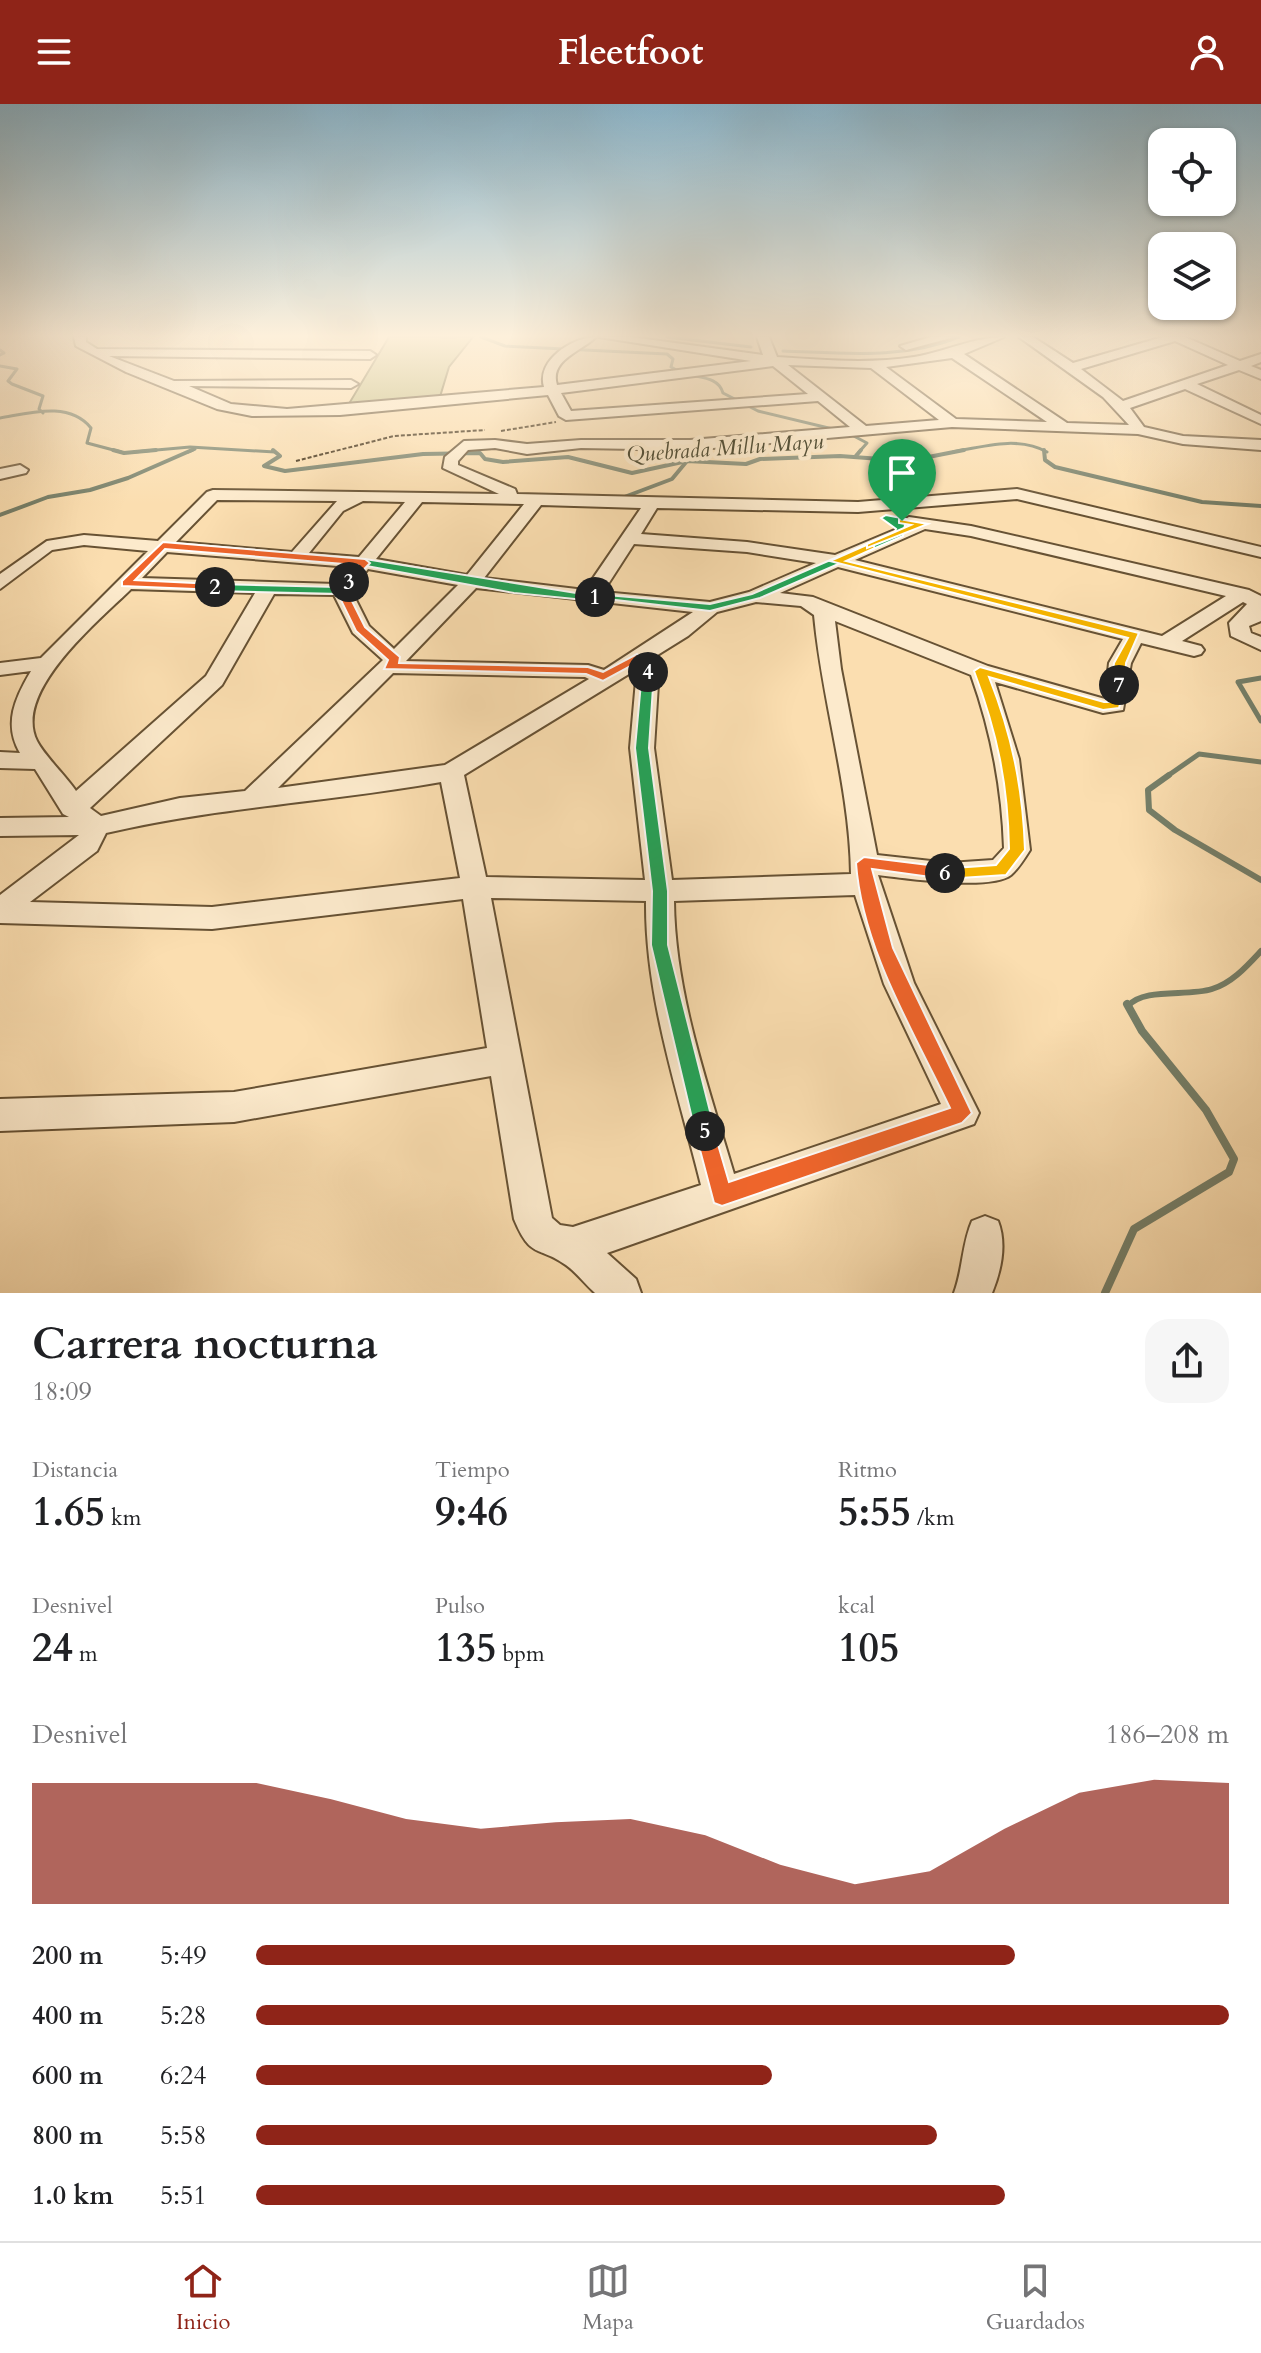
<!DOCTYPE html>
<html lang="es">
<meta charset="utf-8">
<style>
body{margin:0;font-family:Cardo,serif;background:#f6f6f6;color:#202124;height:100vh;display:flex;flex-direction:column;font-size:30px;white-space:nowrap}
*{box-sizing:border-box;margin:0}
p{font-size:26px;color:#757577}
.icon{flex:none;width:44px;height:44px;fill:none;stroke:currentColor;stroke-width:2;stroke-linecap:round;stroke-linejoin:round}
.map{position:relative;height:1189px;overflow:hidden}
.sheet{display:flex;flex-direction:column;background:#fff;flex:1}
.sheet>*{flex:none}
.fabs{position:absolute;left:1148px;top:24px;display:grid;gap:16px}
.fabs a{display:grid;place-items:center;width:88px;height:88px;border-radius:16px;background:#fff;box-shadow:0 2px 6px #0004;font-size:40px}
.pin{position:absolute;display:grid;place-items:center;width:68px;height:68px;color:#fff;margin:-82px -34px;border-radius:50% 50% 50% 0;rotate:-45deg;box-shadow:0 0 8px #0007}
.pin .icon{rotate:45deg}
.km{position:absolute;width:40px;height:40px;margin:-20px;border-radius:50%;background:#222;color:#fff;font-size:22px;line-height:40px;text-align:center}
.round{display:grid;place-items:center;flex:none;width:84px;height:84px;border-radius:24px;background:#f6f6f6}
.head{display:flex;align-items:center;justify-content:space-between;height:136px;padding:0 32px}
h1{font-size:44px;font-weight:600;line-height:60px}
.metrics{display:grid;grid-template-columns:repeat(3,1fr);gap:12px;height:136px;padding:8px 32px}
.metrics div{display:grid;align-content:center}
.metrics b{font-size:40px;font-weight:600}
.metrics small{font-size:22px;font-weight:400}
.metrics p{font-size:22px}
.chart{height:224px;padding:16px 32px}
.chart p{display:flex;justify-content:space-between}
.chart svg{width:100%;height:144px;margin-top:8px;fill:#8f2418;opacity:.7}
ul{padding:0 32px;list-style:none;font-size:26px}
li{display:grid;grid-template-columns:128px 96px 1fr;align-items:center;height:60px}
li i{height:20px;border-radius:10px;background:#8f2418}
header{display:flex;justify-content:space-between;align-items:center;height:104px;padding:0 32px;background:#8f2418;color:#fff;font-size:36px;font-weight:600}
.tab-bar{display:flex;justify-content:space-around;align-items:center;height:112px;border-top:2px solid #e0e0e0;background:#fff;font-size:22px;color:#757577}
.tab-bar a{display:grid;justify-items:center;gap:4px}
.tab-bar .active{color:#8f2418}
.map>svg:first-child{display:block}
.green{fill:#c5bf87;stroke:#7e7248;stroke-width:2}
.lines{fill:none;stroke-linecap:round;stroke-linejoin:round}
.stream-far4{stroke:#757f69;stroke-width:3}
.stream-far3{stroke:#757f69;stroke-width:4}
.stream-far2{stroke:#757f69;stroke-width:5}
.stream-far1{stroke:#757f69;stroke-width:6}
.stream{stroke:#757f69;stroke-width:8}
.minor-casing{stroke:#675234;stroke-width:4}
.path{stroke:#36240a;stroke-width:2;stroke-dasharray:4 2;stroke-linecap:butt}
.minor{fill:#fceacc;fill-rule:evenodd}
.split-1{fill:#22a559;stroke:#fff;stroke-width:2}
.split-2{fill:#22a559;stroke:#fff;stroke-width:2}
.split-3{fill:#f0652b;stroke:#fff;stroke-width:2}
.split-4{fill:#f0652b;stroke:#fff;stroke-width:2}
.split-5{fill:#22a559;stroke:#fff;stroke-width:2}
.split-6{fill:#f0652b;stroke:#fff;stroke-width:2}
.split-7{fill:#f5b400;stroke:#fff;stroke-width:2}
.split-8{fill:#f5b400;stroke:#fff;stroke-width:2}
.split-9{fill:#f5b400;stroke:#fff;stroke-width:2}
.labels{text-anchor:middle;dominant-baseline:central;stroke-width:8;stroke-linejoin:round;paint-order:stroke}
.far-water-label{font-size:22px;font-style:italic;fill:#565239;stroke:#fceacc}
</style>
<header><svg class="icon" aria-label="menu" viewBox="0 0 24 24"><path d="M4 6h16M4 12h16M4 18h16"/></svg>Fleetfoot<svg class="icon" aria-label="person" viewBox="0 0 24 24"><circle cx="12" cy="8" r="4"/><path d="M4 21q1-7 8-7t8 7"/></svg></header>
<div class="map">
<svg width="1261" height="1189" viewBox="0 0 1261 1189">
<rect width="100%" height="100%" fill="#fbdeb0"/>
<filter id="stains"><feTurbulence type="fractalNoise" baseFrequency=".0025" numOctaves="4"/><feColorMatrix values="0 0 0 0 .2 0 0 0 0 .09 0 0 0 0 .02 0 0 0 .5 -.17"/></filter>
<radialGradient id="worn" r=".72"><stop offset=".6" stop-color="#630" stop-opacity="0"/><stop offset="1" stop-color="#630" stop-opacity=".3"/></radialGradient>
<path class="green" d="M 389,233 L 473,233 L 449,263 L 439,296 L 347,303 Z"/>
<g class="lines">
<g class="stream-far4">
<path d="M 441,233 L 456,233"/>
<path d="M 481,233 L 505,242 L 667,250 L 673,255 L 671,263 L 680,268"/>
<path d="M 667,233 L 751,243"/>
<path d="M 0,246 L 4,249 L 0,251"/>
<path d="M 783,247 C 844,249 902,256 959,233"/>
<path d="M 0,262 L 17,265 L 8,277 L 12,280 L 43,292 L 39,305 L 43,309"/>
<path d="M 690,271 C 703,274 719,274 723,289 L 758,307 L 837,326"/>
<path d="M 0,314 C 30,309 69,297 91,324 L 87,339 L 121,348"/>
<path d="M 850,330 L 867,339 L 859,348"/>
<path d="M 134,348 L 190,343 L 275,348"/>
<path d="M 188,348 L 195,345"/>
<path d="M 953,348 C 985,342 1019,332 1047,348"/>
</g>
<g class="stream-far3">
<path d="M 113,346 L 124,349 L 156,346"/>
<path d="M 273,346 L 280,352 L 264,362 L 285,367 L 423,350 L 480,349 L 485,355 L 503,358 L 568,353 L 632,369 L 687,357 L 746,360 L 760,355 L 840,352 L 908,357 L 964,346"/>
<path d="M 1044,346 L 1045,356 L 1055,363 L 1202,398 L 1261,402"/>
<path d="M 855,353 L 861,346"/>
<path d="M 619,395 L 672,375 L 687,357"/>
<path d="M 0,411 L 48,393 L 90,386 L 128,374 L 192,346"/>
</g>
<g class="stream-far2">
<path d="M 1261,574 L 1238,578 L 1261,617"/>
<path d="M 1166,673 L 1199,650 L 1261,658"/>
</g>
<g class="stream-far1">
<path d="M 1169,671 L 1148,686 L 1149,706 L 1175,726 L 1261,776"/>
<path d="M 1128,902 C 1144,883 1188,893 1212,885 C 1232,879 1247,862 1261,847"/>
</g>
<path class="stream" d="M 1105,1189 L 1134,1125 L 1229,1068 L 1234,1055 L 1206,1006 L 1142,927 L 1127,900"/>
<g class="minor-casing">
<g id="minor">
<path d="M 74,233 L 86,233 L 86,238 L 97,245 L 370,247 L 376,251 L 370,255 L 109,252 L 174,277 L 351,276 L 358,280 L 351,284 L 189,282 L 231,300 L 287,305 L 544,283 C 536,256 573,233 596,233 C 582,247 549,256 557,281 L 751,257 L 599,233 L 631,233 L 763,251 L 757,233 L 769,233 L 777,253 C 823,256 869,260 914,253 C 944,248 974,233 1004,233 L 964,250 L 1067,319 L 1129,321 L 1103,293 L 1019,233 L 1033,233 L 1073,259 L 1163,233 L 1185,233 L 1240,257 L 1261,250 L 1261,258 L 1251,262 L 1261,266 L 1261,275 L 1239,266 L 1197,280 L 1261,311 L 1261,320 L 1185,285 L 1130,304 L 1144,323 L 1183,332 L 1261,336 L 1261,346 L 1183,340 L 1138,330 L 952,323 L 690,346 L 581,344 L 527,350 L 495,344 L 468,346 L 458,357 L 458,361 L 515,385 L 517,390 L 858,398 L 1017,385 L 1261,443 L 1261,453 L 1017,395 L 858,408 L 657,404 L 641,430 L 747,438 L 835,451 L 904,422 L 900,418 L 909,413 L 971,422 L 1249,486 L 1261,492 L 1261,517 L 1249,522 L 1251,529 L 1261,533 L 1261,546 L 1231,532 L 1229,519 L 1247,500 L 1243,498 L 1182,537 L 1201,542 L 1204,546 L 1201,550 L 1194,552 L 1141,539 L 1131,559 L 1123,606 L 1103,609 L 995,578 L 1019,655 L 1030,746 C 1025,754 1018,765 1011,771 C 991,787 904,774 878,771 L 914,879 L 979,1009 L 974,1020 L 607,1149 L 636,1175 L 641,1189 L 595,1189 C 585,1180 576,1168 566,1161 C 538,1141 531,1156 514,1115 L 491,972 L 234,1018 L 0,1027 L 0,995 L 234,988 L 487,944 L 463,795 L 212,825 L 0,819 L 0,791 L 79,731 L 0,732 L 0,714 L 69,713 L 63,710 L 35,665 L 0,664 L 0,648 L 20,649 C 3,620 15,594 31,567 L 0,571 L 0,559 L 41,554 L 148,447 L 84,441 L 52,446 L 0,485 L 0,470 L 47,437 L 84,431 L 158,437 L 207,388 L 213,386 L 499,390 L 443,364 L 445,353 L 464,337 L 495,336 L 527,340 L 581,336 L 690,336 L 850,323 L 818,297 L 566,316 L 559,312 L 548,291 L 340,311 L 252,312 L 217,305 L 126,268 L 76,242 ZM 1175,237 L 1228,261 L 1123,297 L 1081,265 ZM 952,254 L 1047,318 L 956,315 L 886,263 ZM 788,261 L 871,264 L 939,316 L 866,322 ZM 773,262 L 808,290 L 571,307 L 561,289 ZM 217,396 L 337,397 L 292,448 L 176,438 ZM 363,397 L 405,398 L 359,453 L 309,449 L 343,407 ZM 422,398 L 524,400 L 467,471 L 376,455 ZM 541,401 L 641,404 L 585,486 L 484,474 ZM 925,425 L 971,432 L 1226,492 L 1162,532 L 855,456 ZM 634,440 L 747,448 L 816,459 L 749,488 L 710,498 L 603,488 ZM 167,448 L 350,463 L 336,480 L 142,474 ZM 838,463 L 1123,535 L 1109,559 L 1105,595 L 988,562 L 813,493 L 780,489 ZM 368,465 L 458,481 L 394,545 L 369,522 L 351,486 ZM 476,484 L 693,508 L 604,566 L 588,561 L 406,557 ZM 131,485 L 255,489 L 206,572 L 76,687 C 65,671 44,651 37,637 C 12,587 100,516 131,485 ZM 274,490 L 334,491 L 353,529 L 383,556 L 245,687 L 180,694 L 101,712 L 90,704 L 222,581 ZM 756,498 L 801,502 L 814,511 C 822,598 850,684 851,770 L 672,776 L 654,644 L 659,564 L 651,555 L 688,532 L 717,508 ZM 835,517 L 971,571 C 991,627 1002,684 1004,744 L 993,756 L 949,759 L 877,751 L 841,565 ZM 637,565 L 630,644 L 645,776 L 486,773 L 464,671 ZM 393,569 L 585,573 L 589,575 L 445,661 L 278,684 ZM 441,678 L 460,774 L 212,803 L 30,798 L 97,747 L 106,729 C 217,703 329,698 441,678 ZM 855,791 L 884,880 L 941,1000 L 734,1070 C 708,981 675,890 674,797 ZM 491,794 L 646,797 C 645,893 678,988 701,1081 L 573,1123 L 560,1121 L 552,1114 Z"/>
<path d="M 931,233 L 954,233 L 906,246 L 900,242 Z"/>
<path d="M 20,361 L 28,366 L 26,369 L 0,375 L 0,365 Z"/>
<path d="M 985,1112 L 998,1117 C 1007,1140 1001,1167 992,1189 L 954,1189 C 963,1165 962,1140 972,1117 Z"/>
</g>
</g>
<g class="path">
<path d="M 501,327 L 556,318"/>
<path d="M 296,357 L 394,332 L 485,326"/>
</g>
<use href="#minor" class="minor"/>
</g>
<linearGradient id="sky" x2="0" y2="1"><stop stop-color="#8bb7ce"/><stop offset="0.58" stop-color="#fdf0db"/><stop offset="1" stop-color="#fdf0db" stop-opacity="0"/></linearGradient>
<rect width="1261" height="400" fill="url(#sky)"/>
<path class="split-1" d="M 886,411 L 906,415 L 903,432 L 760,494 L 710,507 L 590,493 L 595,490 L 710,500 L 752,490 L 895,428 L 896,425 L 881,414 Z"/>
<path class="split-2" d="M 365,455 L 601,493 L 595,497 L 514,489 L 367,462 L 341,490 L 215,487 L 210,483 L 215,480 L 338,483 Z"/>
<path class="split-3" d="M 163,438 L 365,455 L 370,459 L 349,481 L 343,478 L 357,461 L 165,445 L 135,476 L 215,480 L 219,486 L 122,482 L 122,477 Z"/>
<path class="split-4" d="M 345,475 L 354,478 L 347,487 L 365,523 L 400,553 L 399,559 L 588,563 L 603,568 L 637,550 L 654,568 L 644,570 L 636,559 L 603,577 L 586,570 L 384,565 L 388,556 L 356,527 L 336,486 Z"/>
<path class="split-5" d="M 648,564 L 654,568 L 649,644 L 668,787 L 668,841 L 715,1027 L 712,1034 L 705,1037 L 698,1034 L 695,1027 L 651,841 L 652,787 L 635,644 L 642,568 Z"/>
<path class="split-6" d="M 864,753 L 945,763 L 953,769 L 945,775 L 872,765 L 893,844 L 972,1009 L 962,1019 L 722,1102 L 714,1099 L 695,1027 L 698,1020 L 712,1020 L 729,1078 L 950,1004 C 914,928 862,844 856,759 Z"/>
<path class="split-7" d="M 980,563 L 1104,598 L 1109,598 L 1114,579 L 1125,581 L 1119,604 L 1103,606 L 989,573 C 1012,631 1023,684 1025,746 L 1006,771 L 945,775 L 937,769 L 939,765 L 996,761 L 1009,745 C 1008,680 997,628 974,567 Z"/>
<path class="split-8" d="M 871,439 L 875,444 L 846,457 L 1139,529 L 1126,559 L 1125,581 L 1119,585 L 1112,581 L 1114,559 L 1128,534 L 830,457 Z"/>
<path class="split-9" d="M 899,415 L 928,420 L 867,444 L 867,440 L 911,421 L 899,419 Z"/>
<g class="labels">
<g class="far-water-label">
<text transform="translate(725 344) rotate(-4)">Quebrada Millu Mayu</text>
</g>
</g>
<rect width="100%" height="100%" filter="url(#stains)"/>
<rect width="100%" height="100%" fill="url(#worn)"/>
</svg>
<div class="fabs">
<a><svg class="icon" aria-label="locate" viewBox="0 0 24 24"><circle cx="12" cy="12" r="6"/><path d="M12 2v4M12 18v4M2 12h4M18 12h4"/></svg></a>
<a><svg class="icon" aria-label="layers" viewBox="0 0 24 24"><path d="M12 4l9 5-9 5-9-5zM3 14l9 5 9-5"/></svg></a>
</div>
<div class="pin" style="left:902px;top:417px;background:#1e9e55"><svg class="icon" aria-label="arrive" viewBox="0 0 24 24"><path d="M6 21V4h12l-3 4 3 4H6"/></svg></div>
<b class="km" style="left:595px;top:493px">1</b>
<b class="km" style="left:215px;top:483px">2</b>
<b class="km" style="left:349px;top:478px">3</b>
<b class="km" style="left:648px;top:568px">4</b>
<b class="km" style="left:705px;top:1027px">5</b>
<b class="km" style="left:945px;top:769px">6</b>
<b class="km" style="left:1119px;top:581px">7</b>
</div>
<section class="sheet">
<div class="head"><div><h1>Carrera nocturna</h1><p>18:09</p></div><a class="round"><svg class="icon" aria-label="share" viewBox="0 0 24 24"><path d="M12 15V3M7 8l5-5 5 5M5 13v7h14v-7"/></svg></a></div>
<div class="metrics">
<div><p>Distancia</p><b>1.65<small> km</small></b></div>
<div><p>Tiempo</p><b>9:46</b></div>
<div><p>Ritmo</p><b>5:55<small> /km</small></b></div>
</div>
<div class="metrics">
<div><p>Desnivel</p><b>24<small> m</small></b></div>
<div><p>Pulso</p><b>135<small> bpm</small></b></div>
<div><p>kcal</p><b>105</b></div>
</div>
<div class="chart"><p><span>Desnivel</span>186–208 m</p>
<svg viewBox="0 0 160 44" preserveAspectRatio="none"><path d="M0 44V7L10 7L20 7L30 7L40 12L50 18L60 21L70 19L80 18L90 23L100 32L110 38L120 34L130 21L140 10L150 6L160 7V44z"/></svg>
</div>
<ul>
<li><b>200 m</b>5:49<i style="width:78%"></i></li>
<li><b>400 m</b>5:28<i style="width:100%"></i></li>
<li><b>600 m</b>6:24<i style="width:53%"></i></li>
<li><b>800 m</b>5:58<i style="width:70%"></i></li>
<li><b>1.0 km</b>5:51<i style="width:77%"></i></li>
</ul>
</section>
<nav class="tab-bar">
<a class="active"><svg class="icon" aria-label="home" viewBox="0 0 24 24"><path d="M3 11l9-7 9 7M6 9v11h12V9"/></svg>Inicio</a>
<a><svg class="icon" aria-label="map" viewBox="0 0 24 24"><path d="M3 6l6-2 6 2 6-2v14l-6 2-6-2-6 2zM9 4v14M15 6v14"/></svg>Mapa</a>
<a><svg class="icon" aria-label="saved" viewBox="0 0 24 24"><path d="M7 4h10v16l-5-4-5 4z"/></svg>Guardados</a>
</nav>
